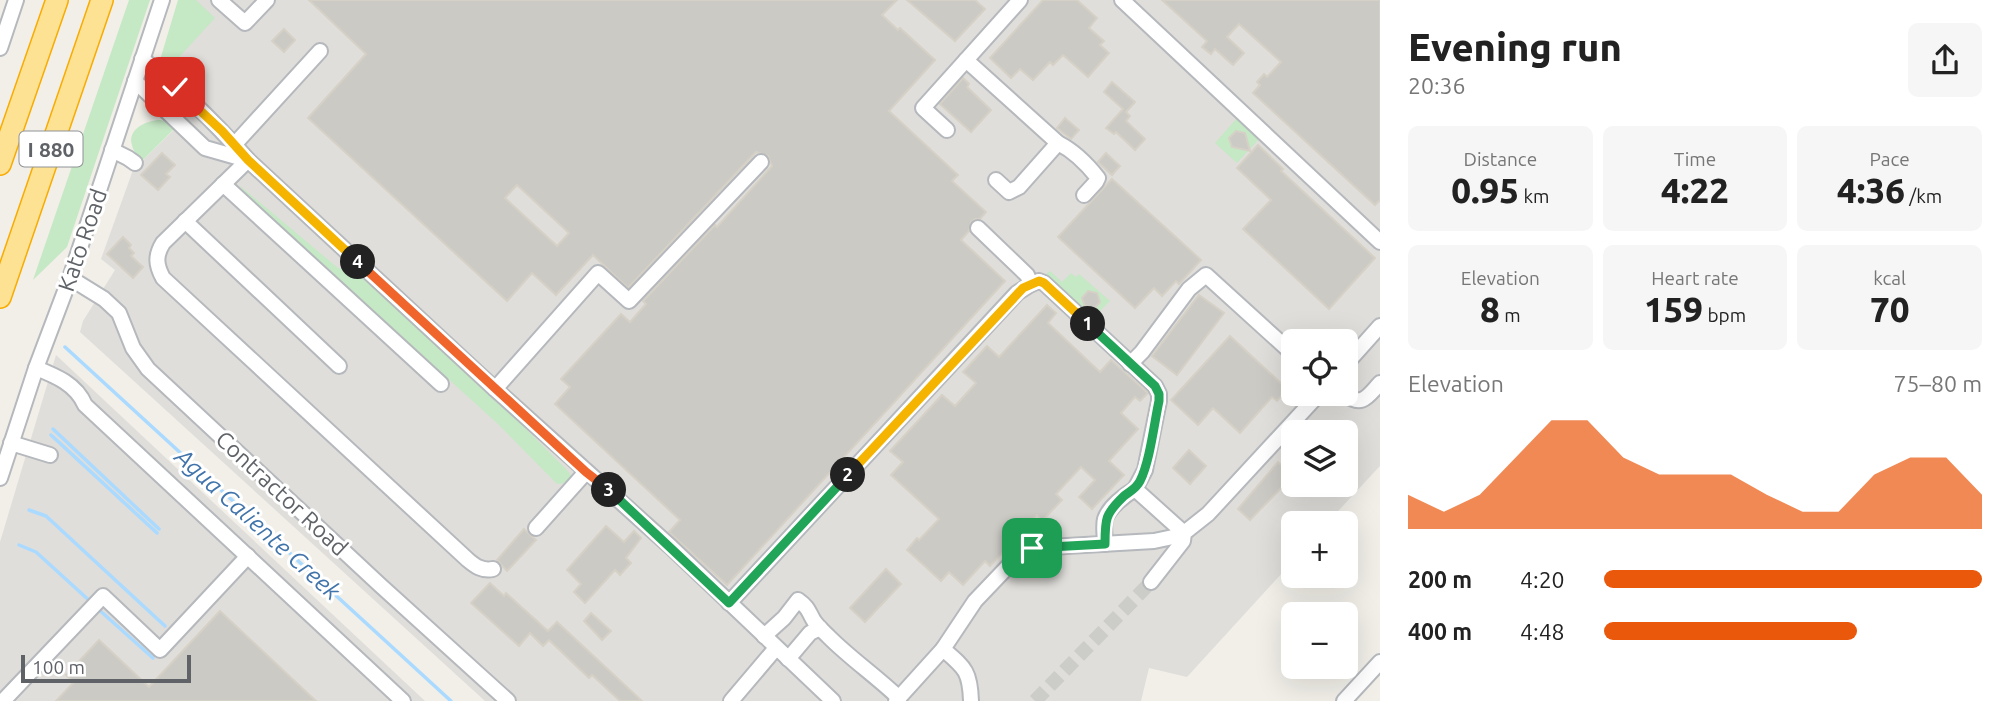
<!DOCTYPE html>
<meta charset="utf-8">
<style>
body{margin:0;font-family:Ubuntu,sans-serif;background:#f6f6f6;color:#222;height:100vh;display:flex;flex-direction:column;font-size:26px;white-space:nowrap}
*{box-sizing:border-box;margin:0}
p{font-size:23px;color:#767676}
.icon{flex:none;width:38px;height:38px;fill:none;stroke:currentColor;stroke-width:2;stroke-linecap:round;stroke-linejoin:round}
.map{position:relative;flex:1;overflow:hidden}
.sheet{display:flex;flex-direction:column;background:#fff;width:630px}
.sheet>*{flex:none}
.tools{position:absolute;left:1281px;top:329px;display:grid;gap:14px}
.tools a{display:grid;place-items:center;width:77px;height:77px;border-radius:10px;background:#fff;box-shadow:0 7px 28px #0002;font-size:35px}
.scale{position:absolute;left:21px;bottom:18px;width:170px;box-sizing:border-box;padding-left:7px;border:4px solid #5f6368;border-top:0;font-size:19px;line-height:24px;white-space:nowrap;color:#5f6368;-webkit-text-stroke:5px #fff;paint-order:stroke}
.pin{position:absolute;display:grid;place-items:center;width:60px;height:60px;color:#fff;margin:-30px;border-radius:14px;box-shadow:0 4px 10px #0006}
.km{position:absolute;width:35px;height:35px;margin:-18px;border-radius:50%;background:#222;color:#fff;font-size:19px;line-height:35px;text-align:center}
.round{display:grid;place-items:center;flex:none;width:74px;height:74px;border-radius:10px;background:#f6f6f6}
.summary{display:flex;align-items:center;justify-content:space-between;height:119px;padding:0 28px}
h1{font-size:38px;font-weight:800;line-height:52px}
.stats{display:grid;grid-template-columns:repeat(3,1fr);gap:10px;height:119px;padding:7px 28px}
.stats div{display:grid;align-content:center;border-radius:10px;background:#f6f6f6;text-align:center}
.stats b{font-size:35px;font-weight:800}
.stats small{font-size:19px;font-weight:400}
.stats p{font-size:19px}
.chart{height:196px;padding:14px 28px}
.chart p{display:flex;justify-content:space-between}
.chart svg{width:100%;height:126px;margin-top:7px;fill:#ea580c;opacity:.7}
ul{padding:0 28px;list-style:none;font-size:23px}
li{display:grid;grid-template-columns:112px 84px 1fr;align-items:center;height:52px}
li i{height:18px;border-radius:9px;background:#ea580c}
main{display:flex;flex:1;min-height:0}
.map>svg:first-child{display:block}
.industrial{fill:#e0deda;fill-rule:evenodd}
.green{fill:#c5e8c5}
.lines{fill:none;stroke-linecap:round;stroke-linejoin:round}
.stream{stroke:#aadaff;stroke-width:3.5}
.building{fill:#cccac5;stroke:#d6d1c6;stroke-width:2;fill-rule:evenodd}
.minor-tunnel{stroke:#ccccc8;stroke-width:14;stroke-dasharray:14 7;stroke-linecap:butt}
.minor-casing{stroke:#b5b8bc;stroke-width:18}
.highway-casing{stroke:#f9ab00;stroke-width:24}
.minor{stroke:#fff;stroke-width:14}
.highway{stroke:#fde293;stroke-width:21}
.split-1-casing{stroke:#fff;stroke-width:14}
.split-2-casing{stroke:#fff;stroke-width:14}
.split-3-casing{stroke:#fff;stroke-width:14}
.split-4-casing{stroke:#fff;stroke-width:14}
.split-5-casing{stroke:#fff;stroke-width:14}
.split-1{stroke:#22a559;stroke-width:9}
.split-2{stroke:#f5b400;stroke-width:9}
.split-3{stroke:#22a559;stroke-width:9}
.split-4{stroke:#f0652b;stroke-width:9}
.split-5{stroke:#f5b400;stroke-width:9}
.labels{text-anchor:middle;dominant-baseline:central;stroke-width:6;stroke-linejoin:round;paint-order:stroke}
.shield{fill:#fff;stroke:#8f9295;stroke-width:2}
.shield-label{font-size:21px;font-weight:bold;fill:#5f6368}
.street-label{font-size:23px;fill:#5f6368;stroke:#fff}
.water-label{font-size:24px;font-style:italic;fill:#4174aa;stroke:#fff}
</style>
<main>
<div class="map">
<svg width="1380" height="701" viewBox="0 0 1380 701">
<rect width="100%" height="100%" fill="#f1efe8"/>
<g class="industrial">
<path d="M 186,0 L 1380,0 L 1380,466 L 1327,523 L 1293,523 L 1293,561 L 1187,677 L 1149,668 L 1141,701 L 485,701 L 80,332 L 83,321 L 115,270 L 101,259 L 133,170 L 194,110 L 166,70 ZM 1293,341 L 1346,341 L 1346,394 L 1293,394 ZM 1293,432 L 1346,432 L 1346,485 L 1293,485 Z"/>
<path d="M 56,355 L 425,701 L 0,701 L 0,542 Z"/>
</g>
<g class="green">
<path d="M 129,0 L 150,0 L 67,247 L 33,280 Z"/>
<path d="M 178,0 L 196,0 L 215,18 L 169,68 L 177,76 L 174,78 L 165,72 L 160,60 Z"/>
<path d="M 1237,118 L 1259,139 L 1237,163 L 1215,143 Z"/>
<path d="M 160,120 L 164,121 L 174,129 L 142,161 C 138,156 133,151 132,145 C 127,129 147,120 160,120 Z"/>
<path d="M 239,185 L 338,268 L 359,274 L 510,413 L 566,469 L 571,475 L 566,483 L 557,484 L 499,425 L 249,198 Z"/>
<path d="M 1050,271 L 1062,282 L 1071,273 L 1076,277 L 1079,274 L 1110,301 L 1093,318 L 1046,274 Z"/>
</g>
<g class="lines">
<g class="stream">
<path d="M 65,347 L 451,701"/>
<path d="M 53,429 L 159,529"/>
<path d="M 51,435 L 157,533"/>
<path d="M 29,510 L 46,516 L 165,626"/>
<path d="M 19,545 L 36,552 L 92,603"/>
<path d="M 97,608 L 153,658"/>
</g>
</g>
<g class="building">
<path d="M 309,0 L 897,0 L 882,15 L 898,30 L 900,28 L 935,60 L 889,111 L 958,175 L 952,181 L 986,212 L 980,219 L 975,219 L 971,222 L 969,231 L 961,240 L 1005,281 L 727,585 L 669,532 L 680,520 L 555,404 L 570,387 L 561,379 L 621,314 L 630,322 L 646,304 L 643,301 L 715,225 L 717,227 L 772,166 L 768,156 L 756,152 L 628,288 L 593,255 L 556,295 L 532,273 L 507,301 L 308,118 L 366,54 ZM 517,185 L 569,233 L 557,246 L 505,198 Z"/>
<path d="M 907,0 L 975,0 L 985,9 L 955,41 Z"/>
<path d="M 1043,0 L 1077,0 L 1097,18 L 1089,28 L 1104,41 L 1100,45 L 1109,53 L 1088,77 L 1063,55 L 1053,65 L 1050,62 L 1033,80 L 1020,69 L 1011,78 L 990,58 Z"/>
<path d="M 1162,0 L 1380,0 L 1380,200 L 1375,205 L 1253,93 L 1260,85 L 1257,82 L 1264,74 L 1267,77 L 1281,62 L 1239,24 L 1227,37 L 1244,53 L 1233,65 L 1215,49 L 1211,54 L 1202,47 L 1207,41 Z"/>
<path d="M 284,29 L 295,40 L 284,52 L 272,41 Z"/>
<path d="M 963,78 L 969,84 L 967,87 L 991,110 L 971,132 L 940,104 Z"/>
<path d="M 1112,82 L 1135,102 L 1126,112 L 1130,116 L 1126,121 L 1145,139 L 1135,150 L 1116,132 L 1114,134 L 1106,128 L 1123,109 L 1104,92 Z"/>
<path d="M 1065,118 L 1079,130 L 1071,139 L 1057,128 Z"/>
<path d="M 1236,131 L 1245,133 L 1250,151 L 1232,147 L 1229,138 Z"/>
<path d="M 1258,145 L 1283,169 L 1281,171 L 1375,258 L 1329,309 L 1243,229 L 1271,200 L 1237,168 Z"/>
<path d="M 162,153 L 175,165 L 166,174 L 170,177 L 158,190 L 141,175 Z"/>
<path d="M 1106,153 L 1120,166 L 1112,175 L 1098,162 Z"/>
<path d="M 1112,179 L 1201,260 L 1179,284 L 1176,281 L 1162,296 L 1154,288 L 1135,308 L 1058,237 Z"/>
<path d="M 123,237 L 131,245 L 129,248 L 134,253 L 131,256 L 143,267 L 133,278 L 107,254 Z"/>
<path d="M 1088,291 L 1097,293 L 1100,302 L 1094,309 L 1085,307 L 1082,298 Z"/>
<path d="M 1199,295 L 1224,313 L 1177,375 L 1152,356 Z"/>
<path d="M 1047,305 L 1056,313 L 1048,323 L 1100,372 L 1111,360 L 1148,393 L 1140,401 L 1135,397 L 1121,413 L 1138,429 L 1109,461 L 1124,475 L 1092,509 L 1079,497 L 1095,480 L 1081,467 L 1056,494 L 1062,500 L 1042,521 L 1037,515 L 990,566 L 985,561 L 963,585 L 949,572 L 941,581 L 907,550 L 917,538 L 919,540 L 939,519 L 891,475 L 903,462 L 890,451 L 942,395 L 955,406 L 976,383 L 963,372 L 987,346 L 999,357 Z"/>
<path d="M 1230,336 L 1283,385 L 1293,374 L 1293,399 L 1285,392 L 1277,401 L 1272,397 L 1240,433 L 1213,408 L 1198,425 L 1171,400 Z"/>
<path d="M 1189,450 L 1206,466 L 1190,484 L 1173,468 Z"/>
<path d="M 1278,462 L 1293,476 L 1250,520 L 1238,509 Z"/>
<path d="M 606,526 L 624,542 L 634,531 L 641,538 L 626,558 L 631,563 L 620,575 L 615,570 L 585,603 L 574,592 L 581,584 L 567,570 Z"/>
<path d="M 524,529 L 536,540 L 507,571 L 497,560 Z"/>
<path d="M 886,569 L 901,584 L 865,622 L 850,608 Z"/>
<path d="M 490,583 L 504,596 L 506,593 L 548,631 L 557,622 L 642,701 L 620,701 L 592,675 L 589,678 L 549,640 L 543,646 L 530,633 L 519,646 L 471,603 Z"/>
<path d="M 220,611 L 316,701 L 56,701 L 74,682 L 66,675 L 99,640 L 149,687 Z"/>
<path d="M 591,613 L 611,631 L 602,640 L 584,621 Z"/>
</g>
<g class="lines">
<path class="minor-tunnel" d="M 1035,701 L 1151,582"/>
<g class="minor-casing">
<g id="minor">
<path d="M 219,0 L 245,23 L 267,0"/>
<path d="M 1122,0 L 1380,242"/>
<path d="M 0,48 L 16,0"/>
<path d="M 142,59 C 181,88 216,124 248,160 L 495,389 L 671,547 L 833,701"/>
<path d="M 966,60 L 1058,143 C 1074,151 1087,164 1098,178 L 1096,182 L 1084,195"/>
<path d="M 135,81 L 205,148 L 247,160"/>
<path d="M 947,130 L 923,108 L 1020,0"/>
<path d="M 234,145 L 320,51"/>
<path d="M 112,150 L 128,158 L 135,163"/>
<path d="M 248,160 L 163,243 C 155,256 156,265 163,278 L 468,560 C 475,566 482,571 493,569"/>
<path d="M 996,180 L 1009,192 L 1019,187 L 1058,143"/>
<path d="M 223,184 L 441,384"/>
<path d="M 185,221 L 339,366"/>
<path d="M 70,278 L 104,299 L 119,313 L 133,348 L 148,369 L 380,585 L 508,701"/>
<path d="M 1130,364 L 1142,352 L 1189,289 L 1206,275 L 1293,354"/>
<path d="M 1346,364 L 1380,326"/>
<path d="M 36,368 C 56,376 76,384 85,405 L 403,701"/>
<path d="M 495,389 L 598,273 L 629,301 L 761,162"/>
<path d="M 1345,394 C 1362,408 1368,396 1380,383"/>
<path d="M 11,443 L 50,455"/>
<path d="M 0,478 L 36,368 L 70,278 L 162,0"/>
<path d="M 536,528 L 586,472"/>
<path d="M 1105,544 C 1105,536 1103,526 1105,519 C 1109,507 1125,495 1135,489"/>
<path d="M 1151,582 L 1183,541 L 1184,533 L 1208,514 L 1319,394"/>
<path d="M 729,603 L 1017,293 L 1031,284"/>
<path d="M 764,636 L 784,618 L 798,600 C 809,608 808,611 814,621 C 818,627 824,632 829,637 C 851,659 876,676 899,698"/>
<path d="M 943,649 C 965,668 970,671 971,701"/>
<path d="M 788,659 L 810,633 L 820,628"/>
<path d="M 3,701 L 103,596 L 160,650 L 248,556"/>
<path d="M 731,701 L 776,648"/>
<path d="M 896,701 L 943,649 L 975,601 L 1016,558 L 1025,551 L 1032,548 L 1154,541 L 1173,537 L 1184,533 L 1135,489 L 1145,470 L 1159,401 L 1159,394 L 1155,386 L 1044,283 L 1039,281 L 1031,284 L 1027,275 L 978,228"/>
<path d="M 1344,701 L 1380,662"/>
</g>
</g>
<g class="highway-casing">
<g id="highway">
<path d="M 0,164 L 57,0"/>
<path d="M 0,297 L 102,0"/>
</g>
</g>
<use href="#minor" class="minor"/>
<use href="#highway" class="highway"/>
</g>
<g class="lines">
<g class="split-1-casing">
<path id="split-1" d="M 1032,548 L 1105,544 C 1105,519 1105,514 1124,496 C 1130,491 1136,489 1140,481 C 1150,461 1154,424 1159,401 L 1159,394 L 1155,386 L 1088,324"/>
</g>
<g class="split-2-casing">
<path id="split-2" d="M 848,475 L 1023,288 L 1039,281 L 1044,283 L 1088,324"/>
</g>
<g class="split-3-casing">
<path id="split-3" d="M 609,490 L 729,603 L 848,475"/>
</g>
<g class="split-4-casing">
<path id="split-4" d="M 358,262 L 586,472 L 609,490"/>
</g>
<g class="split-5-casing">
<path id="split-5" d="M 175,87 L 222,131 L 248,160 L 358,262"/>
</g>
<use href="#split-1" class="split-1"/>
<use href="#split-2" class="split-2"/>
<use href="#split-3" class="split-3"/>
<use href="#split-4" class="split-4"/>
<use href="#split-5" class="split-5"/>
</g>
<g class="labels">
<rect class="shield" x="19.5" y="131.5" width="63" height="35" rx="5"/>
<g class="shield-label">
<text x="51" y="149">I 880</text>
</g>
<g class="street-label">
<text transform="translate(82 240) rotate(-71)">Kato Road</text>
<text transform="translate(282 493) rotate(43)">Contractor Road</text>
</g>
<g class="water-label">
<text transform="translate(258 524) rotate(42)">Agua Caliente Creek</text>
</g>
</g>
</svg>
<div class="tools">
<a><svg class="icon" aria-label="locate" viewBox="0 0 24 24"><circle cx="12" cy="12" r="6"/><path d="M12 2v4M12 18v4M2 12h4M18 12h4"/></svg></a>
<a><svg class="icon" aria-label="layers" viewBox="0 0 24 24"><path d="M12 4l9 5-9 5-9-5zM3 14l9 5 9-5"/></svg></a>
<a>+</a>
<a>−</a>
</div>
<div class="scale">100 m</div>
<div class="pin" style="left:1032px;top:548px;background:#1e9e55"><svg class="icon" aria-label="arrive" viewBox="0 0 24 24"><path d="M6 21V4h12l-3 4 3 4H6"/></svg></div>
<div class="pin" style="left:175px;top:87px;background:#d93025"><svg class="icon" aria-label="check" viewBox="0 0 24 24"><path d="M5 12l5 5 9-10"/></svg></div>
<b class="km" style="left:1088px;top:324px">1</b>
<b class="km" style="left:848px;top:475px">2</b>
<b class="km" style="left:609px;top:490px">3</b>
<b class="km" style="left:358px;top:262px">4</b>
</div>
<section class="sheet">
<div class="summary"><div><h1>Evening run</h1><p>20:36</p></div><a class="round"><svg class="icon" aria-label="share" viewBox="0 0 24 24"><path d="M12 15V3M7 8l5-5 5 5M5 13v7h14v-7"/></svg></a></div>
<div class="stats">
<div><p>Distance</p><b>0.95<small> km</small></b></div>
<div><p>Time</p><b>4:22</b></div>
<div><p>Pace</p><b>4:36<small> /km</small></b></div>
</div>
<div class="stats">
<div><p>Elevation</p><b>8<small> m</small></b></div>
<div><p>Heart rate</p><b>159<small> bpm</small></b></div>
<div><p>kcal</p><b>70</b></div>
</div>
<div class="chart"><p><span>Elevation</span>75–80 m</p>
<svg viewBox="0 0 160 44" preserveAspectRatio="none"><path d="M0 44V32L10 38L20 32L30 19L40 6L50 6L60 19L70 25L80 25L90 25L100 32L110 38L120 38L130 25L140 19L150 19L160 32V44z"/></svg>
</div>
<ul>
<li><b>200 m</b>4:20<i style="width:100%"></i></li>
<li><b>400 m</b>4:48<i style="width:67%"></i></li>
</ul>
</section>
</main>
